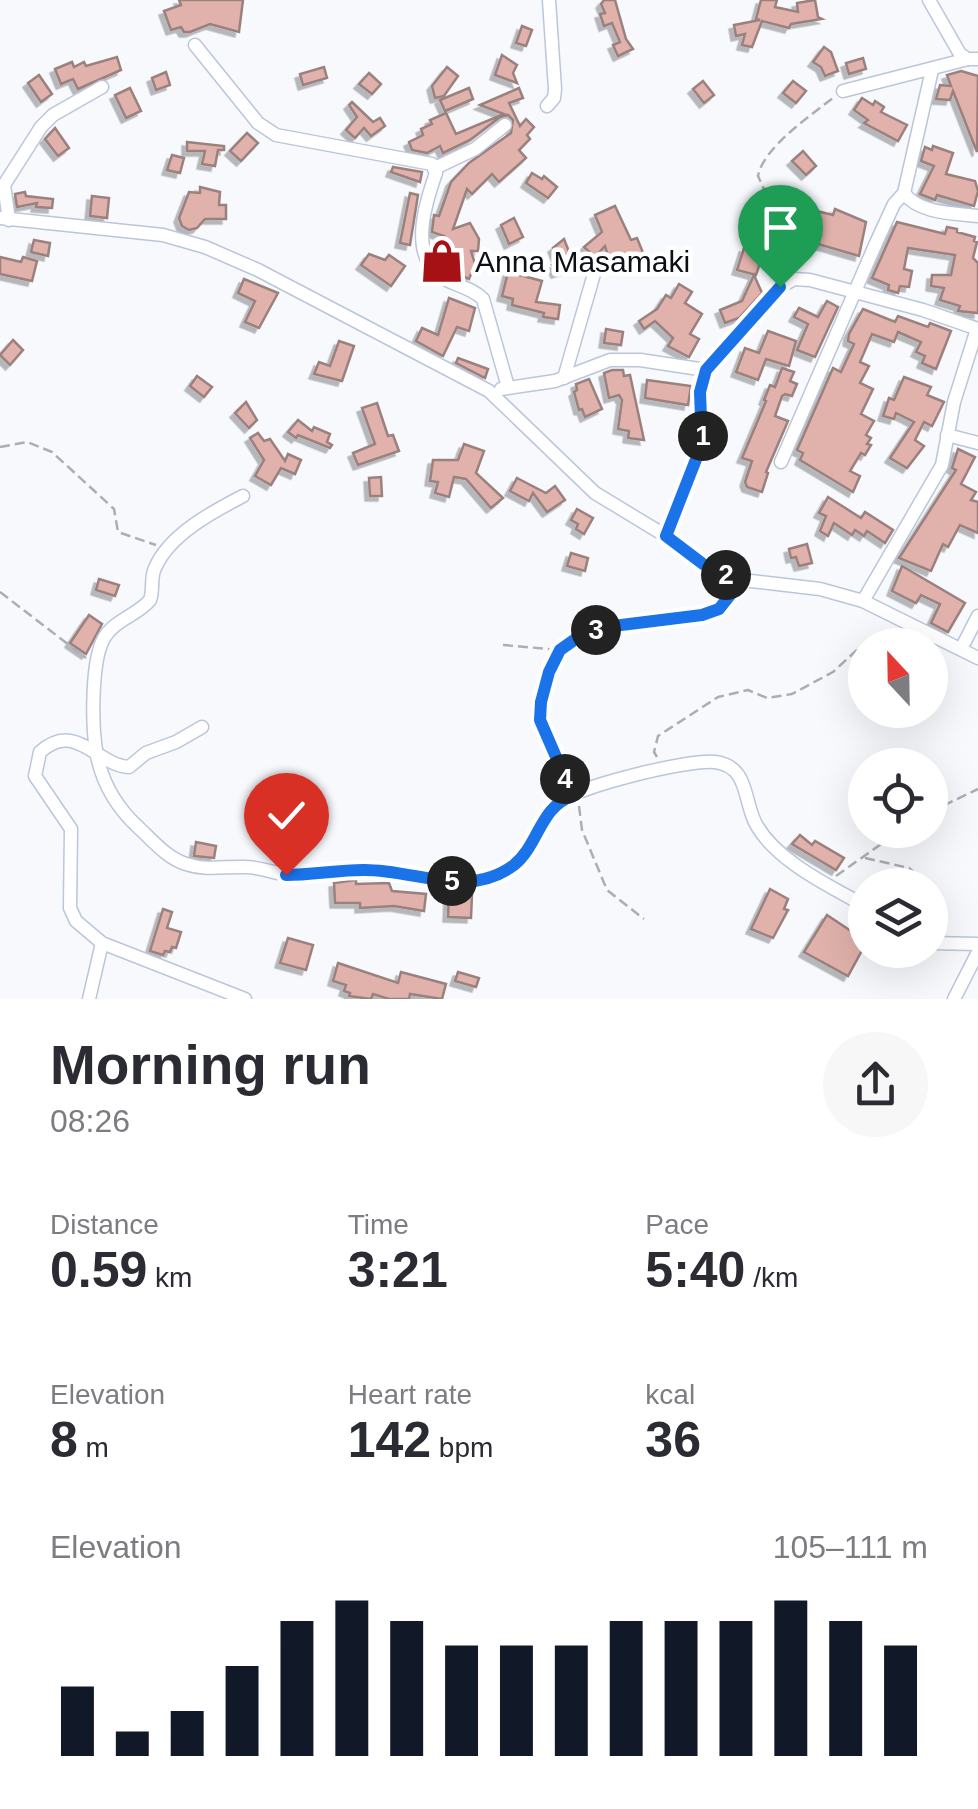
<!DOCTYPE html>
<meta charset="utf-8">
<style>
body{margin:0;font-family:Arial,sans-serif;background:#f7f7f7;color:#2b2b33;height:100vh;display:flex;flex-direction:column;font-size:38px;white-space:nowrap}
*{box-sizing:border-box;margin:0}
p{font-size:32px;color:#7c7c81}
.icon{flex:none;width:55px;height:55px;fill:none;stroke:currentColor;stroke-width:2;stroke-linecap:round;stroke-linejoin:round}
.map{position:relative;height:999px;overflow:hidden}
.details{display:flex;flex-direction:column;background:#fff;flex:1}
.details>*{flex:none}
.needle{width:65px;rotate:338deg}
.controls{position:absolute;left:848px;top:628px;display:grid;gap:20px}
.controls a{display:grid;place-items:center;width:100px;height:100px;border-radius:50%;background:#fff;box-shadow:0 10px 40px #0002;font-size:50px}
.pin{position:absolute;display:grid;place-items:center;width:85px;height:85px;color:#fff;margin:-102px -42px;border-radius:50% 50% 50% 0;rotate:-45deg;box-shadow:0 0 10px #0007}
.pin .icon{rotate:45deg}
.km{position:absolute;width:50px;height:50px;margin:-25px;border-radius:50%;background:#222;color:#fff;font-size:28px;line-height:50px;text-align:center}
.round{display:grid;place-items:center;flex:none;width:105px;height:105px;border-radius:52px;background:#f7f7f7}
.summary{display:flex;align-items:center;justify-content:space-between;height:170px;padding:0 50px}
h1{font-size:55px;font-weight:600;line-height:75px}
.metrics{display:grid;grid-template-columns:repeat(3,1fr);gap:15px;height:170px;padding:10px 50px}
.metrics div{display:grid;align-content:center}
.metrics b{font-size:50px;font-weight:600}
.metrics small{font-size:28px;font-weight:400}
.metrics p{font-size:28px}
.chart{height:280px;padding:20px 50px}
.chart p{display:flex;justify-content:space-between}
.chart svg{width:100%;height:180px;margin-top:10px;stroke:#111827;stroke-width:6}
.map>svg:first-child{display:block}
.building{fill:#e1b2ac;stroke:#9b817e;stroke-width:2.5;filter:url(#shadow)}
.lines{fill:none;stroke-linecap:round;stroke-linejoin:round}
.street-casing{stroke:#bbc6db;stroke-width:15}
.path{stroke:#abaeb3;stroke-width:2.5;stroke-dasharray:10 5;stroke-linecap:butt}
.street{stroke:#fff;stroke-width:12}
.route-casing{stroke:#fff;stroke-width:20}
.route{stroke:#1a73e8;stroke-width:12}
.labels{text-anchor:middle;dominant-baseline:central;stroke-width:9;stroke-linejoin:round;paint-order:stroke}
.poi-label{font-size:30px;fill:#0b0f16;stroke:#fff;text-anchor:start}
</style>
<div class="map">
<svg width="978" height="999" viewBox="0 0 978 999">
<defs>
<filter id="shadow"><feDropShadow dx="-4.5" dy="4.5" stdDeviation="0" flood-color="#0004"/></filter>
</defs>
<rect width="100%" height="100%" fill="#f7f9fd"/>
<g class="building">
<path d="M 179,0 L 243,0 L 239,32 L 210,24 L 190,32 L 184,32 L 181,27 L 171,30 L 164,11 L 181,5 Z"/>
<path d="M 604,0 L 615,0 L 626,39 L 633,49 L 618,56 L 613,45 L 620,42 L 612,23 L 604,26 L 600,14 L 605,13 L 601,4 Z"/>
<path d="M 761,0 L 777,0 L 775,7 L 798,12 L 797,3 L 815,0 L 818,17 L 822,19 L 791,24 L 789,28 L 762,21 L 752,47 L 742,45 L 745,34 L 736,36 L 734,25 L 760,20 L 756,19 Z"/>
<path d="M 522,26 L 532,30 L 526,46 L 516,43 Z"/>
<path d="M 824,47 L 831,52 L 838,71 L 825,76 L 821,67 L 813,62 Z"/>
<path d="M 502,55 L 517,65 L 513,73 L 517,83 L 495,75 Z"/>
<path d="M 117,57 L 121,70 L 78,89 L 73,79 L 61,84 L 55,69 L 72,62 L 74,67 L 84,62 L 86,66 Z"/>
<path d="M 863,58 L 866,69 L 849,74 L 846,63 Z"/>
<path d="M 324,67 L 327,78 L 303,85 L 300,74 Z"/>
<path d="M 447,67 L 458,76 L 444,96 L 435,98 L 432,86 Z"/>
<path d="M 961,71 L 978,76 L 977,152 L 953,91 L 950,100 L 936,99 L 940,85 L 951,86 L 947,75 Z"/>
<path d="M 166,72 L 170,85 L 156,90 L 152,78 Z"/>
<path d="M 369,73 L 381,84 L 372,94 L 359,84 Z"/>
<path d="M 39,75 L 52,94 L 41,102 L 28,83 Z"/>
<path d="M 703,81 L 714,95 L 704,103 L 693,89 Z"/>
<path d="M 793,81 L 806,91 L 796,103 L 783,93 Z"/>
<path d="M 130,88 L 141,111 L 126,118 L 115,95 Z"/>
<path d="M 469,88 L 473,99 L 445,111 L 440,100 Z"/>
<path d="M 519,88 L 523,98 L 509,103 L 520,126 L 526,119 L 534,127 L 527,135 L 530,139 L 519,150 L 526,158 L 499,182 L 492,174 L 472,194 L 467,189 L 453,229 L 470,223 L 479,239 L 478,251 L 471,251 L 475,264 L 469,279 L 447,269 L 439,261 L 434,248 L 444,236 L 432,232 L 434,215 L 439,216 L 451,182 L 469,163 L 511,133 L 513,120 L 508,115 L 500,117 L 470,140 L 443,153 L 440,146 L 427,153 L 412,150 L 409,142 L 423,135 L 421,129 L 432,124 L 430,120 L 446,113 L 456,134 L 504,114 L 480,105 Z"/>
<path d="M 862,98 L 873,105 L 875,101 L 884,107 L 881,112 L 907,125 L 898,141 L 864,123 L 868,120 L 854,110 Z"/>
<path d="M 352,102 L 373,122 L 380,118 L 385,126 L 371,136 L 364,128 L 355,138 L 346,130 L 357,117 L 349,105 Z"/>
<path d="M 55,128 L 69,148 L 58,156 L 45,139 Z"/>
<path d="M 247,133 L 258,143 L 241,161 L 230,151 Z"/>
<path d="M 187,142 L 224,146 L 224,150 L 218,150 L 215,166 L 202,164 L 205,151 L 187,151 Z"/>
<path d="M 933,146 L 953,153 L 946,174 L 975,181 L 978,191 L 974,206 L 937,195 L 935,200 L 920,194 L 934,166 L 921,161 L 925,147 L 932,150 Z"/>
<path d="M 803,151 L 816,166 L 806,175 L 792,161 Z"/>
<path d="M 172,155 L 184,158 L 180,173 L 167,170 Z"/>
<path d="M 393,167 L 422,172 L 420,182 L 391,172 Z"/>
<path d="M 532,173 L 542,179 L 544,176 L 557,187 L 548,198 L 526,183 Z"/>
<path d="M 200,187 L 220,192 L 219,205 L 226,205 L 226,219 L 205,219 L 197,228 L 189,230 L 182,226 L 179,218 L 189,192 L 200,193 Z"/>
<path d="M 25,192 L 26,196 L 53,199 L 52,208 L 36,207 L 37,203 L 17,207 L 15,194 Z"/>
<path d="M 410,193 L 418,195 L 410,245 L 400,243 Z"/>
<path d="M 92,196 L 109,198 L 107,218 L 90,216 Z"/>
<path d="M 615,206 L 631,240 L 637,238 L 646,260 L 620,270 L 613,254 L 608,256 L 605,246 L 595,257 L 584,247 L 602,232 L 595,215 Z"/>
<path d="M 796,206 L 833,215 L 835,209 L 866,222 L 859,256 L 787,235 L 789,228 L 783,226 L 786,216 L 792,218 Z"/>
<path d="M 514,218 L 523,237 L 509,244 L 501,225 Z"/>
<path d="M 897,222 L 945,234 L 947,227 L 957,229 L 957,232 L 975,237 L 974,241 L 977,242 L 973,258 L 978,263 L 978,313 L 958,311 L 960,306 L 940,300 L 944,288 L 931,286 L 932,275 L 951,275 L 955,255 L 908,248 L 904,269 L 912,271 L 909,287 L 900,286 L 898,293 L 888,290 L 889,285 L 872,278 Z"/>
<path d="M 564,239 L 575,267 L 556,273 L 552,265 L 559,263 L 553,248 Z"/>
<path d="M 34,240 L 50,243 L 48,256 L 31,252 Z"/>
<path d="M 744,248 L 763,254 L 756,275 L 737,270 Z"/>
<path d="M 369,254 L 385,260 L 389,255 L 405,266 L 391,286 L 361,265 Z"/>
<path d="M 0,257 L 21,262 L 23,257 L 37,261 L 32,281 L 0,274 Z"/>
<path d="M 508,272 L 542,281 L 536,302 L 560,305 L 558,319 L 543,317 L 544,313 L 512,305 L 513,299 L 502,296 Z"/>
<path d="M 754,275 L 762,293 L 739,318 L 725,323 L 720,310 L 742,301 Z"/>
<path d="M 244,279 L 278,293 L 259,328 L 245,322 L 255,301 L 238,293 Z"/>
<path d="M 679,284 L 692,292 L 685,303 L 702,314 L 690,334 L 699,339 L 689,357 L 668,346 L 673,338 L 655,321 L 644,329 L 639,321 L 657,309 L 666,295 L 671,298 Z"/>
<path d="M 449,298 L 475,308 L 469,331 L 457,327 L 443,356 L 416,341 L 422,328 L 438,335 Z"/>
<path d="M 827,301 L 838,307 L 815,357 L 797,350 L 808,324 L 794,317 L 799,308 L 818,317 Z"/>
<path d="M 863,309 L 895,322 L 898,316 L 928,327 L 930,323 L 951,331 L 936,369 L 922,363 L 925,356 L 916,352 L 921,342 L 898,332 L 894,342 L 872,334 L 860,362 L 869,366 L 860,383 L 873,389 L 861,414 L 874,421 L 866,435 L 871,438 L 867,444 L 871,445 L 865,455 L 861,453 L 850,471 L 860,476 L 853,492 L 800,460 L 803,453 L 797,450 L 833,368 L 841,372 L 854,344 L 848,341 L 849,334 Z"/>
<path d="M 606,329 L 623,332 L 621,345 L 604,343 Z"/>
<path d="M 768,331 L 796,341 L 789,366 L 766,359 L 758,380 L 736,372 L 745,348 L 759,353 Z"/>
<path d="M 13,340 L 23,350 L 10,365 L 0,355 Z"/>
<path d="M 339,341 L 354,346 L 342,381 L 314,374 L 319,362 L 330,366 Z"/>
<path d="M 458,358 L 488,369 L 485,378 L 456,363 Z"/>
<path d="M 782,368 L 794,372 L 790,381 L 797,384 L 792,396 L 785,394 L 782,396 L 775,416 L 788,421 L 766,472 L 768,473 L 762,492 L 747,487 L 745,482 L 752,461 L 742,458 L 766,401 L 764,400 L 770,385 L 775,387 Z"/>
<path d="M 612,370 L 623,370 L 624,376 L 630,375 L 644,440 L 628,438 L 629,431 L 618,429 L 622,400 L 619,395 L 609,398 L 604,373 Z"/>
<path d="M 197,376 L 212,387 L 204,397 L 190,386 Z"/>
<path d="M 904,377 L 931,387 L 927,395 L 944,402 L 932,426 L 924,422 L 915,440 L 924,446 L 907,468 L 890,458 L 914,422 L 896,413 L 894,419 L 883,416 L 889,398 L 894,400 Z"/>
<path d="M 589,379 L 602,409 L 585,417 L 582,409 L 579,410 L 574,392 L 577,390 L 576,384 Z"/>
<path d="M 647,380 L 691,386 L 688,405 L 645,398 Z"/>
<path d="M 246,402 L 257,420 L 249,428 L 235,413 Z"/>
<path d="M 377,403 L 388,436 L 393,435 L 399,451 L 358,465 L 353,453 L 375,444 L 362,408 Z"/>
<path d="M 298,420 L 312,431 L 314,427 L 330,434 L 327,442 L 332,445 L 330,448 L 298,435 L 296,438 L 288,432 Z"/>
<path d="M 258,433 L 264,441 L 270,439 L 285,461 L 288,454 L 301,460 L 295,474 L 281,468 L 271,485 L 255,476 L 264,460 L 250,438 Z"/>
<path d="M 464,444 L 484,451 L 476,473 L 503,498 L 491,508 L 466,479 L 454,477 L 449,497 L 435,493 L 438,482 L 430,481 L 433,460 L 458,460 Z"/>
<path d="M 958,449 L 975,457 L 961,484 L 976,492 L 971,500 L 978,502 L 978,533 L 960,525 L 948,547 L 943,544 L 931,571 L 899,558 L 956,470 L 952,468 Z"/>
<path d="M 381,477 L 382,496 L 370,496 L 369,478 Z"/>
<path d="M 517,478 L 546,493 L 555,486 L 565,500 L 547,512 L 533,493 L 529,501 L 510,491 Z"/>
<path d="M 828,497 L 861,518 L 865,512 L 893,530 L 885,543 L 867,531 L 864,536 L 855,530 L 852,535 L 834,523 L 828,536 L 820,531 L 826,516 L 819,513 Z"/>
<path d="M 577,509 L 593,518 L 584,534 L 576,529 L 578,524 L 571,520 Z"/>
<path d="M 807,544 L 812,563 L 799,566 L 796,557 L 791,558 L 789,549 Z"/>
<path d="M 571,553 L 588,558 L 585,571 L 567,566 Z"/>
<path d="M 902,566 L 965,603 L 948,632 L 931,623 L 940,604 L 921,595 L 916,603 L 892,591 Z"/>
<path d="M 99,579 L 119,585 L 115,596 L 96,590 Z"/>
<path d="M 89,615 L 102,624 L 86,654 L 70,643 Z"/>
<path d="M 800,835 L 812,845 L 815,841 L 844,858 L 836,870 L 792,844 Z"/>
<path d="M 196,842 L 216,846 L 214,858 L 194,856 Z"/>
<path d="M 356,880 L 356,884 L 389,883 L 392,891 L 426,894 L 424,911 L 394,906 L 360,908 L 360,903 L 335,903 L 334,883 Z"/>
<path d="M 770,889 L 788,899 L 784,909 L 788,910 L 773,938 L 751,929 Z"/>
<path d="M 449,893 L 472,895 L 471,918 L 448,917 Z"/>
<path d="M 163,909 L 172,912 L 167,928 L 181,932 L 176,948 L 172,947 L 170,952 L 165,951 L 163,955 L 150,951 Z"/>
<path d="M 827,915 L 854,933 L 865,916 L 865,945 L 848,976 L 804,952 Z"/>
<path d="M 288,938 L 313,945 L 306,970 L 280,963 Z"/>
<path d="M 338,963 L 398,983 L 401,972 L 446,984 L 442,999 L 410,994 L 409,999 L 389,999 L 373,994 L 371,999 L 349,996 L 350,993 L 344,991 L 346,985 L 333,981 Z"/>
<path d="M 458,972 L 479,978 L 476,987 L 455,981 Z"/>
</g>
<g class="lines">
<g class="street-casing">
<g id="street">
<path d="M 929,0 L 960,54 L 968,59 L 978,59"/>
<path d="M 195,45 L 258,123 L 276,135 L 432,164 L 436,173 C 425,204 409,254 441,277 C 455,286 471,287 483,299 L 508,387"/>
<path d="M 932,70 L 904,193 C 919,214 954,213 978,216"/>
<path d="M 843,91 L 968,59"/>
<path d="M 547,106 L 554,98 L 555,89 L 549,0"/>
<path d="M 435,168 L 475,149 L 505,125"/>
<path d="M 0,218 L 163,235 L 205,247 L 258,270 L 489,391 L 595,493 L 666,536 L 703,564 L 742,580 L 820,589 L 863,601 L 978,658"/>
<path d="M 9,220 L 4,185 L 41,127 L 53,115 L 102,87"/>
<path d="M 564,378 L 594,274"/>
<path d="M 501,389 L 555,381 L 610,360 L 640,360 L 706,370"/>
<path d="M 947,435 L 978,443"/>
<path d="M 781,462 L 876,243 L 894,204 L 904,193"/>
<path d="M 243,496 C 212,512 169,535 155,568 C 150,578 154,589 150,600 C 138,615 114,620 104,638 C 91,661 92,724 96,750 C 101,782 116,807 139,828 C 153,841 167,858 186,864 C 207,871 226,866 246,867 C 261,867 275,874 291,875 C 316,877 341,870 366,870 C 404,871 448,892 486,880 C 511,872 527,852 540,830 C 545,821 548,811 555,804 C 575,787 688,759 715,762 C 750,766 743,803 757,826 C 778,862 830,886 865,906"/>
<path d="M 666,536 L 702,444 L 700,392 L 706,370 L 780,287 L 794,279 L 810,280 L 923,310 L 978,329"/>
<path d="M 863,601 L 942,465 L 954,402 L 977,329"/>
<path d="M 961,649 L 978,616"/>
<path d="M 202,727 L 176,742 L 146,753 L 129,767 C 96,765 76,720 40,752 L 35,776 L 71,829 L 70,908 L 76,921 L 102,943 L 245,999"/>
<path d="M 930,943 L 978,944"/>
<path d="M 89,999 L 102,943"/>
<path d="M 954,999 L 978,952"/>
</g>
</g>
<g class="path">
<path d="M 793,265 L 791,249 L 758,176 C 763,148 811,115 833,98"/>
<path d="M 0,447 L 27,442 L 52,452 L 114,509 L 118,532 L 156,545"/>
<path d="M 0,592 L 86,658"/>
<path d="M 503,645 L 560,650"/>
<path d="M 885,645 L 898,635"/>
<path d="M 657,757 L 654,752 L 658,736 L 718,697 L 748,690 L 767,698 L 792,694 L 833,672 L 858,649 L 865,649"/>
<path d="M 568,785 C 548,743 530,713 551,667 C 586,592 696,650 736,590"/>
<path d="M 579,806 L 582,830 L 607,890 L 644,919"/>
<path d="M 930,812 L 978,789"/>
<path d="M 865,858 L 909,868 L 930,885"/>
<path d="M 836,876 L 901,830"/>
<path d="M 931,887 L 945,916 L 944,930"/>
</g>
<use href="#street" class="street"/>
</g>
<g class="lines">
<g class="route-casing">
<path id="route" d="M 286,875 C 312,875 337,870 363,870 C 415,869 467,900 514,865 C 539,845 540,806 573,796 L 540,720 L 541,702 L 549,672 L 560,650 L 584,633 L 605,627 L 702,615 L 719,609 L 742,580 L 703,564 L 666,536 L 702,444 L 700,392 L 706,370 L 780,287"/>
</g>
<use href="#route" class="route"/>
</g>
<defs>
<g id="shop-bare" transform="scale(3.45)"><path d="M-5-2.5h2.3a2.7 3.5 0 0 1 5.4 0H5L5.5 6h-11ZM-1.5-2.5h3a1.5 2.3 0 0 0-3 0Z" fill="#a61115" stroke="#fff" stroke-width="2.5" paint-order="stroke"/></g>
</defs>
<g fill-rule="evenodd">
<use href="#shop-bare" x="442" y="261"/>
</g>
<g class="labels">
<g class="poi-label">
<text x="475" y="261">Anna Masamaki</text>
</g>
</g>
</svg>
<div class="controls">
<a><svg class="needle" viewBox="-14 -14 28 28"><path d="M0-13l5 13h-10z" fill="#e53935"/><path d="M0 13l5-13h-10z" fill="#7c7c81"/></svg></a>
<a><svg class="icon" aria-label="locate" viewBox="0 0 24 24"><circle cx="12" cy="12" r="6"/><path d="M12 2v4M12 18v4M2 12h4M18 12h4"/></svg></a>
<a><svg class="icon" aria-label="layers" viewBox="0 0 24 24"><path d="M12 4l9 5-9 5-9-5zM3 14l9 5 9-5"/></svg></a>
</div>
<div class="pin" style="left:780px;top:287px;background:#1e9e55"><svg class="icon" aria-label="arrive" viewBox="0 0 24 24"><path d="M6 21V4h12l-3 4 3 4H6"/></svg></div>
<div class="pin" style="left:286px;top:875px;background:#d93025"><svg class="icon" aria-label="check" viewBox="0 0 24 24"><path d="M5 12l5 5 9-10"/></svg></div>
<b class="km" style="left:703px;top:436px">1</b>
<b class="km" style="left:726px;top:575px">2</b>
<b class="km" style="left:596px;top:630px">3</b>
<b class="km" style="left:565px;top:779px">4</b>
<b class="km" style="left:452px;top:881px">5</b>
</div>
<section class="details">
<div class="summary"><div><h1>Morning run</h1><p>08:26</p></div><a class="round"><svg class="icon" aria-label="share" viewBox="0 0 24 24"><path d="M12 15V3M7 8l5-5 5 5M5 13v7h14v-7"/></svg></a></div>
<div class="metrics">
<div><p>Distance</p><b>0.59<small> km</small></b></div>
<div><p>Time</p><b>3:21</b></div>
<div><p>Pace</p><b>5:40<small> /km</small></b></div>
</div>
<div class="metrics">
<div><p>Elevation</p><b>8<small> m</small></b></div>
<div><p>Heart rate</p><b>142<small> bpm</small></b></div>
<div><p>kcal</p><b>36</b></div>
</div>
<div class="chart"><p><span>Elevation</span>105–111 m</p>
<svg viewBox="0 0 160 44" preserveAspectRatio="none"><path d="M5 44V27M15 44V38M25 44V33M35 44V22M45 44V11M55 44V6M65 44V11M75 44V17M85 44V17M95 44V17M105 44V11M115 44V11M125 44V11M135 44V6M145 44V11M155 44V17"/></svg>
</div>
</section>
